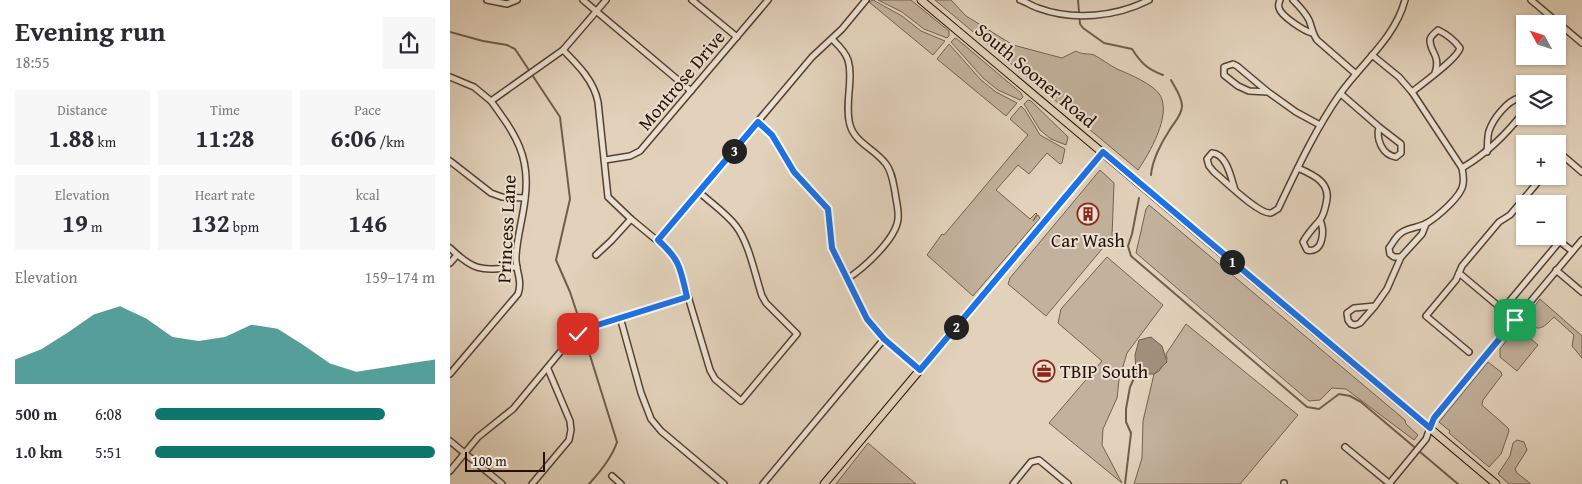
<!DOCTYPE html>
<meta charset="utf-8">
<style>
body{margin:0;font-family:"Gentium Book Plus",serif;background:#f7f7f7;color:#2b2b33;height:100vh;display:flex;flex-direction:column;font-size:19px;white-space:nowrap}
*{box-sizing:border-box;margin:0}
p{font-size:16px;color:#7c7c81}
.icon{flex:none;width:28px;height:28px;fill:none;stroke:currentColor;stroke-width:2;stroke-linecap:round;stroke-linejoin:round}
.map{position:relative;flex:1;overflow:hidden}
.side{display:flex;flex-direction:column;background:#fff;width:450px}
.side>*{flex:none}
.needle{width:32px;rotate:310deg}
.fabs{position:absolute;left:1066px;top:15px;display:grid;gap:10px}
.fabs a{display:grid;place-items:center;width:50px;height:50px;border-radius:0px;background:#fff;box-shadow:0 1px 4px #0004;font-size:25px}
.scale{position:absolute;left:15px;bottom:12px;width:80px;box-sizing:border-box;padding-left:5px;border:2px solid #261004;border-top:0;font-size:14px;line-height:18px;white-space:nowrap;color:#261004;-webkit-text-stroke:4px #ece2d3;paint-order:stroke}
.pin{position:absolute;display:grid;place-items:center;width:42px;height:42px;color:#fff;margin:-21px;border-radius:10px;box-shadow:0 2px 8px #0006}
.km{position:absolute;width:25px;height:25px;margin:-12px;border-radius:50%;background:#222;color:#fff;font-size:14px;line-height:25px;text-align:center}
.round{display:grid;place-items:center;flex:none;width:52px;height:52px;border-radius:0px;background:#f7f7f7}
.headline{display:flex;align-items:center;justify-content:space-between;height:85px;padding:0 15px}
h1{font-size:28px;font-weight:600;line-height:38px}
.figures{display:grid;grid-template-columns:repeat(3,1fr);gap:8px;height:85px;padding:5px 15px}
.figures div{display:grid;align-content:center;border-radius:0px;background:#f7f7f7;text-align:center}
.figures b{font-size:25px;font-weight:600}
.figures small{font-size:14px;font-weight:400}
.figures p{font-size:14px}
.chart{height:140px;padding:10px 15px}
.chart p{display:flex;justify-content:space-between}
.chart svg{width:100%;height:90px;margin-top:5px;fill:#0f766e;opacity:.7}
ul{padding:0 15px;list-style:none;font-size:16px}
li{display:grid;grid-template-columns:80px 60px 1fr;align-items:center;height:38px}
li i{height:12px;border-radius:6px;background:#0f766e}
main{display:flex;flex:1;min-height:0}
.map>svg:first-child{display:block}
.green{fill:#c2b19c;stroke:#746050}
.water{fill:#a2907d;stroke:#705d4d}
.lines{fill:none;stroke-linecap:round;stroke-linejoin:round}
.stream{stroke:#705d4d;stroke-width:2}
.minor-casing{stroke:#554032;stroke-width:8}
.major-casing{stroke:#261004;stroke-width:9}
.minor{stroke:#ece2d3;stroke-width:5}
.major{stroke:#e2d2bb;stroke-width:7}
.route-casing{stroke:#fff;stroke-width:10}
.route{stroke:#1a73e8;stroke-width:6}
.labels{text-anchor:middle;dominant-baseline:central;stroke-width:4;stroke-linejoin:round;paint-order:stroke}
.street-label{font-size:19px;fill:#261004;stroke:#ece2d3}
.poi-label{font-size:19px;fill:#261004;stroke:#ece2d3}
</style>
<main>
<section class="side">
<div class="headline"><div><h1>Evening run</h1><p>18:55</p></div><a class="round"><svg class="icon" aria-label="share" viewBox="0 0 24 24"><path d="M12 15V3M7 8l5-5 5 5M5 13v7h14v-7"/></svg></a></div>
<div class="figures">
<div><p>Distance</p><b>1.88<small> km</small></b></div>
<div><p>Time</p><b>11:28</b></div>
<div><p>Pace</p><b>6:06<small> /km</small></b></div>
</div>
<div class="figures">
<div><p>Elevation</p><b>19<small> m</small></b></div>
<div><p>Heart rate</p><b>132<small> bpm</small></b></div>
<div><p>kcal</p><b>146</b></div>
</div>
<div class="chart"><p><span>Elevation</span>159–174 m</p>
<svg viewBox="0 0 160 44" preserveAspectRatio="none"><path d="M0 44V32L10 27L20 19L30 10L40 6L50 12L60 21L70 23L80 21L90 15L100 17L110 25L120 34L130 38L140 36L150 34L160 32V44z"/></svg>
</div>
<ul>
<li><b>500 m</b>6:08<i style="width:82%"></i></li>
<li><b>1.0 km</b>5:51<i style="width:100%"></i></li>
</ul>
</section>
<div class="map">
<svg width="1132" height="484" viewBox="0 0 1132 484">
<rect width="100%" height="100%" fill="#e2d2bb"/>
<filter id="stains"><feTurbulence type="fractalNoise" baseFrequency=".004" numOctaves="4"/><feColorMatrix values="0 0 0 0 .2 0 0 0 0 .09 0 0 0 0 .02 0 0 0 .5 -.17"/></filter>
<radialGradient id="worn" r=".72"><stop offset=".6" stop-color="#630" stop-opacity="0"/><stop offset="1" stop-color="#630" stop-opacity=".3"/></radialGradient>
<g class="green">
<path d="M 423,0 L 452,16 L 471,31 L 495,41 L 483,55 L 419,2 Z"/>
<path d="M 428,0 L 461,0 L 499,31 L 499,36 L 497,38 L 474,29 L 452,12 Z"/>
<path d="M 485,0 L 501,0 L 516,16 L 563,45 L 612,58 L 626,51 C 632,55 638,53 644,55 C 652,59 659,65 667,69 C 679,74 703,84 710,95 C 722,115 699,154 688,170 Z"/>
<path d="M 505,38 L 507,39 L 571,93 L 573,97 L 570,100 L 548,90 L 533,78 L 501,42 Z"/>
<path d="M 499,44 L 531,80 L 546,92 L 567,103 L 556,116 L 487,59 Z"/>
<path d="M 578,100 L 581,101 L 618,137 L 616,145 L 601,139 L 590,130 L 574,104 Z"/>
<path d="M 571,106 L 575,110 L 590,135 L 615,149 L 612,163 L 610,164 L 597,153 L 579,174 L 568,165 L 546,190 L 580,219 L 586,213 L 587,214 L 583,221 L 588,215 L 590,218 L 523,296 L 477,255 L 492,234 L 494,235 L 578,135 L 560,119 Z"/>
<path d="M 650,170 L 664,183 L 662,237 L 596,316 L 558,284 L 560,278 Z"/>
<path d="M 699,205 L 955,420 L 956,424 L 968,435 L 964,440 L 896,389 L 882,388 L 870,400 L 859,401 L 686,253 L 696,209 Z"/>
<path d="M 657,257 L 713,305 L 677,353 L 669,380 L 667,398 L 653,429 L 652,445 L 672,483 L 599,423 L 652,361 L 608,323 L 611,309 Z"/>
<path d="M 1090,299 L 1132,336 L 1132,358 L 1122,346 L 1124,335 L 1104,317 C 1092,329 1088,333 1074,320 Z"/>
<path d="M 736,324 L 848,415 L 790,484 L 684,484 L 692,458 L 693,421 L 704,374 L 709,371 L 717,359 L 716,354 Z"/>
<path d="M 1067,327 L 1088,345 L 1067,371 L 1050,357 L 1050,349 Z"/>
<path d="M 1038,362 L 1051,372 L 1052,375 L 1033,400 L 1032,405 L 1058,428 L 1059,431 L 1051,454 L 1039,467 L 999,433 L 1000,431 L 989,422 Z"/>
<path d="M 1067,440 L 1074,442 L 1077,450 L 1065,469 L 1067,473 L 1081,484 L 1059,484 L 1048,474 L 1060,456 L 1063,443 Z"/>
<path d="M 418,443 L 466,484 L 386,484 Z"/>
</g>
<path class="water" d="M 701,337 L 712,346 L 717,362 L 704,374 L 686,374 L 685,355 L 689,340 Z"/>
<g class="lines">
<g class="stream">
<path d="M 628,0 L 630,24 L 633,28 L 654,43 L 682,49 C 691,63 697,69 713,75"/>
<path d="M 0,32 L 33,41 L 57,45 L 65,49 L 110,117 L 120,199 L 106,260 L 120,292 L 132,328"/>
<path d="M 701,175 C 702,161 711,143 719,131 C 723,123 732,116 732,106 C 732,97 725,88 721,80"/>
<path d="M 689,198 L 682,234 L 678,246 L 681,256 L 857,407 L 869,409 L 889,394 L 900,396 L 911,402 L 1008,484"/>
<path d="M 133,333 L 167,442 C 162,458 150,472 139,484"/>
<path d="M 675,484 L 681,433 L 676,422 L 676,409 L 680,387 L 686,374"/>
</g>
<g class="minor-casing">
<g id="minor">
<path d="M 37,0 L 57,4 L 67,0"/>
<path d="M 133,0 L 241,91"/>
<path d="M 242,0 L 287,37"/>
<path d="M 570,0 C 576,2 582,6 588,8 C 623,21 666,17 699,0"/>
<path d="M 830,0 C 829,3 828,4 829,8 C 831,16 854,31 862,33"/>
<path d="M 843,0 C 849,6 855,12 859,20 C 862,27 862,33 867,40 L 906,74"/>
<path d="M 1081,0 L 1132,43"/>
<path d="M 382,39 C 388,45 395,51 398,60 C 404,80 394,104 400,125 C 405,143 425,149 436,164 C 442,172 443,182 445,192 C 446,201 449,210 448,219 C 446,239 414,268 397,279"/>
<path d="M 113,50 C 128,65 144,81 148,102 L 158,197 L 181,219 L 216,248 L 228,263 L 260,370 L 265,379 L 291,401 L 347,334 L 316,303 L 312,296 C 305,275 299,243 286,226 C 276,213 261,203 249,192"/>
<path d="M 922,55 L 949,77 L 962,92 L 1012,168 C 1013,173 1014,179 1013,184 C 1012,196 987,217 977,223 C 969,228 959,227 951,233 C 946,236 943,243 939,248 L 940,254 L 944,257 L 951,257 L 937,289 L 925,306 L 904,308 L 897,313 L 898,320 L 901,324 L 905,325 L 910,323 L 925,306"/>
<path d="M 0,77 L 24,87 L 41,101 L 113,50 L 156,0"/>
<path d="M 818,92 L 787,66 L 783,64 L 774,67 L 774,75 L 788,86 L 799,91 L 818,92 L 846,112 L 870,125"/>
<path d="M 962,92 C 972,84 1008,58 1010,48 C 1005,41 996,34 988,30 C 985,33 980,36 980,40 C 980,53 991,55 985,73"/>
<path d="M 891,94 L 929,127 C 926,139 932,155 946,157 L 951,153 L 951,144 L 929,127"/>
<path d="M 308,122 L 322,135 L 344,172 L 378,209 L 382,248 L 417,319 L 434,339 L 470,369"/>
<path d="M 1037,152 C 1038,145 1037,138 1039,131 C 1043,119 1057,101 1069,98 L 1075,102"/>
<path d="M 1108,159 L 1111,154 L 1132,172"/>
<path d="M 155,160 L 180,156 L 190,151 L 318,0"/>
<path d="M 0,161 L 41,193 L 52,197 L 75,198"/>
<path d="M 848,168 C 864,175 882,183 876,204 C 875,209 873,216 870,220 C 864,227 858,233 853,242 L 857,250 C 873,254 875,231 870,220"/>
<path d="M 1012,168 C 1038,153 1057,134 1075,110"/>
<path d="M 785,190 C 781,178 777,154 762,153 L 757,159 L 759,166 L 764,172 C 774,180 809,215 821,213 C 822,213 827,209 828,209 C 847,169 865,130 890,94 C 912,63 945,38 955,0"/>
<path d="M 1067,207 L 1075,213"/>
<path d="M 1103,236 L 1122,251"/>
<path d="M 208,240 L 362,57 L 392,29 L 416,0"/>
<path d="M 0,248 C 26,273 32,270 67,267"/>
<path d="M 146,255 L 161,241 L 181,219"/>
<path d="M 951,257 L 972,234 L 976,224"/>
<path d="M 0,263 L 7,255"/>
<path d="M 1106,270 L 1132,292"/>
<path d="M 1009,273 L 1012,266 L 1049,222 L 1060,215 L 1093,176"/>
<path d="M 1053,309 L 1110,241"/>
<path d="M 170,317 L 191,393 L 201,419 L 211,431 L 274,484"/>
<path d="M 1019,352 L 976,316 L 1006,280 L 1009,273 L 1065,320"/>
<path d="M 0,374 L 68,294 C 73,280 65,270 66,256 C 67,237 73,218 75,199 C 81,156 65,134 41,101"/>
<path d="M 0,441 L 52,484"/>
<path d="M 895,447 L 940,484"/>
<path d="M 0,471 L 28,437 L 63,409 L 121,339 L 134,329 L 141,327 L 237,297"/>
<path d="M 162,476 L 171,484"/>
<path d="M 834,483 L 834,484"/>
<path d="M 82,484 L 119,440 L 121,430 L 120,421 L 98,369"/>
<path d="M 313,484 L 434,339"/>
<path d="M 563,484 L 581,462 L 589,460 L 618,484"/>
<path d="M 939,484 L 976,439 L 984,417 L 1132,240"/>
</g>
</g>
<g class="major-casing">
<g id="major">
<path d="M 471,0 L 1046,484"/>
<path d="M 374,484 L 653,152"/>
</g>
</g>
<use href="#minor" class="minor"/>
<use href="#major" class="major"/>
</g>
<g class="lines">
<g class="route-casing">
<path id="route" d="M 128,334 L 141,327 L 237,297 C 230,268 231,261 208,240 L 308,122 L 322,135 L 344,172 L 378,209 L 382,248 L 417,319 L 434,339 L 470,370 L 653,152 L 980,428 L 984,418 L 1065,320"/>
</g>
<use href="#route" class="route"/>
</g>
<defs>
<g id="building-ring" transform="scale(1.125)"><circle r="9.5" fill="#ece2d3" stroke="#8f2418" stroke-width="1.5"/><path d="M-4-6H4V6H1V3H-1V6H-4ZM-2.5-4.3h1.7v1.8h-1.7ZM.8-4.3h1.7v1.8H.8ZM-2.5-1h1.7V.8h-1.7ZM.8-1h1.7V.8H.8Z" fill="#8f2418"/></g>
<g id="office-ring" transform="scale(1.125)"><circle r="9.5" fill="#ece2d3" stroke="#8f2418" stroke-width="1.5"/><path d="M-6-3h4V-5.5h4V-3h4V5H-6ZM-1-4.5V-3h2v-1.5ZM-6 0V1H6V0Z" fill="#8f2418"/></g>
</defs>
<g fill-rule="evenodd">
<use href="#building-ring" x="638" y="214"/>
<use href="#office-ring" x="594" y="371"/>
</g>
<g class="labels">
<g class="street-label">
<text transform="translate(586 75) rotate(40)">South Sooner Road</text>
<text transform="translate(231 80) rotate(-50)">Montrose Drive</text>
<text transform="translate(56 229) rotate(-87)">Princess Lane</text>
</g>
<g class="poi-label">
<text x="638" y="240">Car Wash</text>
<text x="610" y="371" text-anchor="start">TBIP South</text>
</g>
</g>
<rect width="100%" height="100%" filter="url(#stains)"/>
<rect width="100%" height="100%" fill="url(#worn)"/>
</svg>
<div class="fabs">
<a><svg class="needle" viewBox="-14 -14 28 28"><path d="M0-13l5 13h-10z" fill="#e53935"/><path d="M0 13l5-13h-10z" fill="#7c7c81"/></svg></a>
<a><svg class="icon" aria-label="layers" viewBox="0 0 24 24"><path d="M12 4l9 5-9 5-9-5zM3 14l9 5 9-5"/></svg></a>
<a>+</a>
<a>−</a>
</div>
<div class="scale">100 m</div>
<div class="pin" style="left:1065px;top:320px;background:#1e9e55"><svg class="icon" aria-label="arrive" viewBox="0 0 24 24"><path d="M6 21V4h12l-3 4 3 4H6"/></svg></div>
<div class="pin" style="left:128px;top:334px;background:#d93025"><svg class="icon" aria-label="check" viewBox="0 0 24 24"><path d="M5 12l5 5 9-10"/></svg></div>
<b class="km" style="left:782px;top:262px">1</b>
<b class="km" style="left:506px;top:327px">2</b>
<b class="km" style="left:284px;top:151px">3</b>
</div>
</main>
